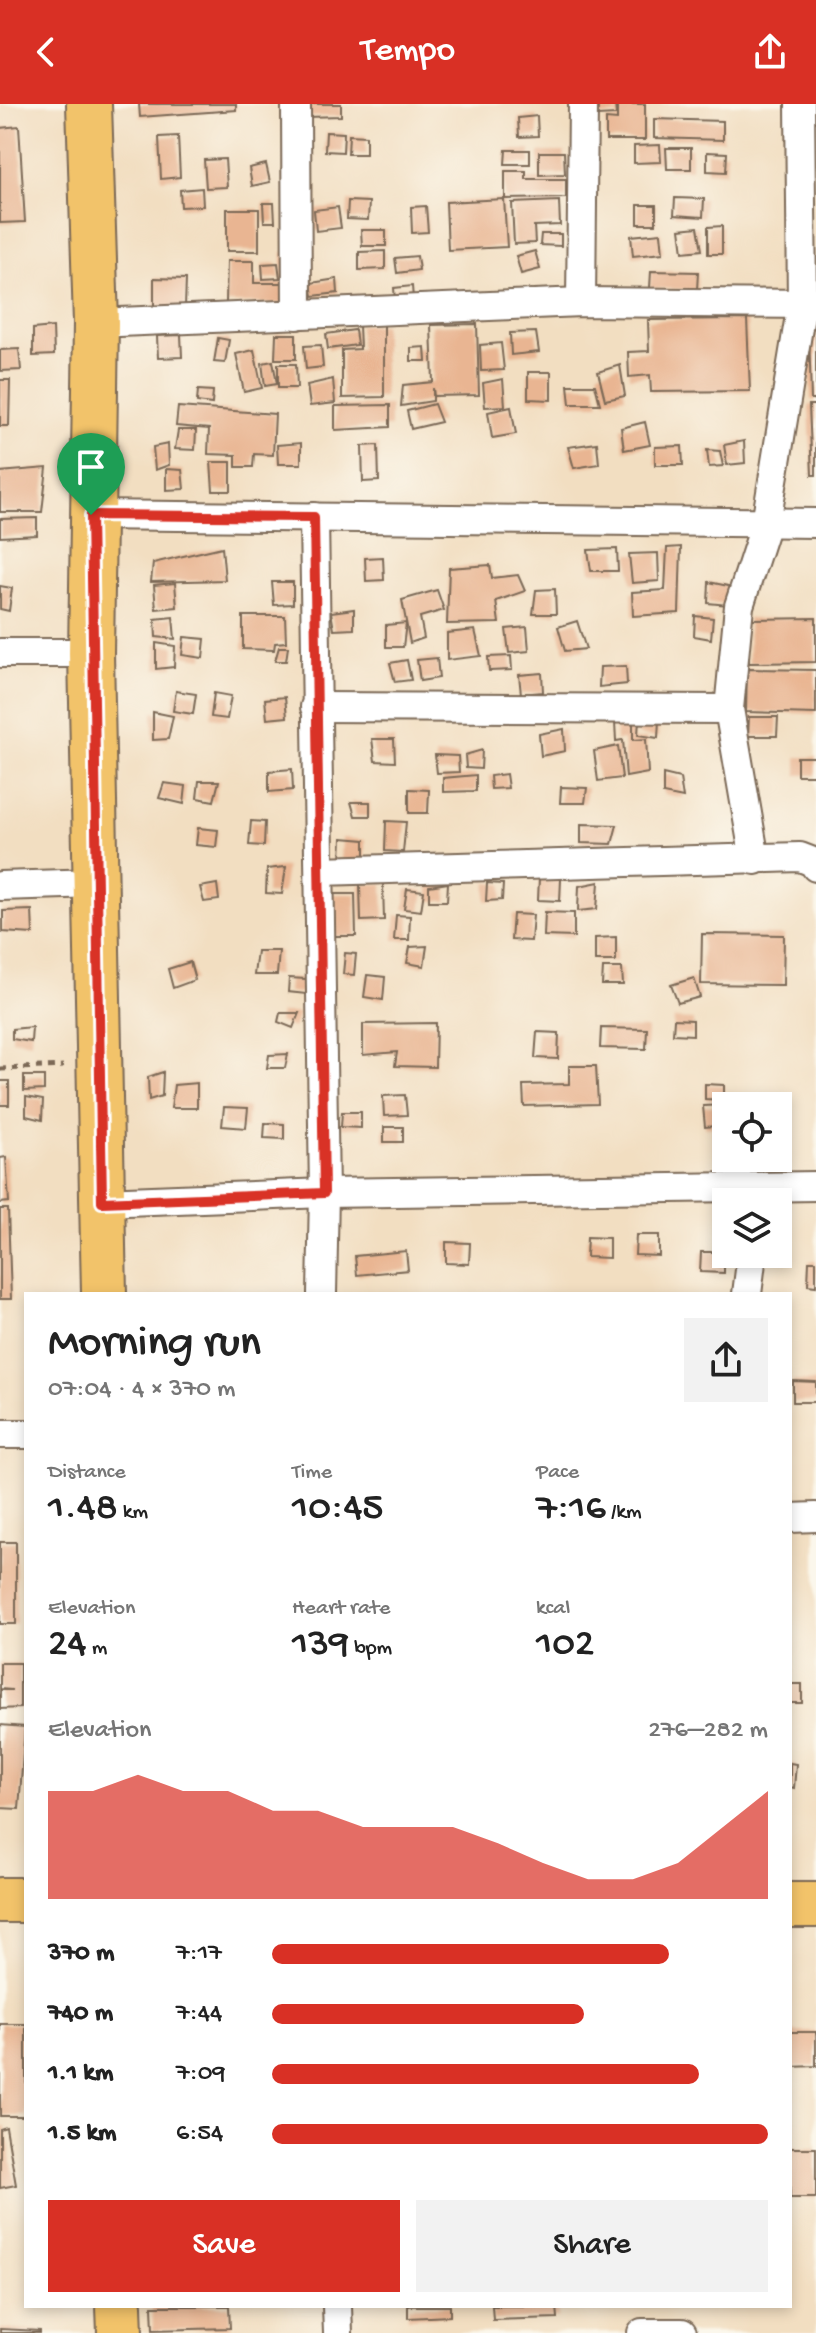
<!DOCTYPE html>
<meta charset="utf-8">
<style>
body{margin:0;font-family:"Gochi Hand",sans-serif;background:#f2f2f2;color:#222;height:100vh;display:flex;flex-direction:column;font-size:30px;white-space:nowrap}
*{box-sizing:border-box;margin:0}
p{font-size:26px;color:#767676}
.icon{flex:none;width:44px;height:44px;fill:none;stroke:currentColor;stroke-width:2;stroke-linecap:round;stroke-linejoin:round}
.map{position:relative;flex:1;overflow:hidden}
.sheet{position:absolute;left:24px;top:1188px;width:768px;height:1016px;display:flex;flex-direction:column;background:#fff;border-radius:0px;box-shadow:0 4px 12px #0003}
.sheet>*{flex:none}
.fabs{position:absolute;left:712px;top:988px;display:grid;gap:16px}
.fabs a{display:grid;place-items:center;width:80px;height:80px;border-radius:0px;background:#fff;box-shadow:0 4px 12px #0003;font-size:40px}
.pin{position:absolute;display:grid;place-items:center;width:68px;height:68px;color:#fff;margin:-82px -34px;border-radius:50% 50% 50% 0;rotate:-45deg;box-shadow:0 0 8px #0007}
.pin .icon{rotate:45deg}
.round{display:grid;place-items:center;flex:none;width:84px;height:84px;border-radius:0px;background:#f2f2f2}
.summary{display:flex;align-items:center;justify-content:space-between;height:136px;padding:0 24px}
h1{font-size:44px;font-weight:600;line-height:60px}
.stats{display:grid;grid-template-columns:repeat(3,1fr);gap:12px;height:136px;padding:8px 24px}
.stats div{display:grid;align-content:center}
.stats b{font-size:40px;font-weight:600}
.stats small{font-size:22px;font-weight:400}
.stats p{font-size:22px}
.chart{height:224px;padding:16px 24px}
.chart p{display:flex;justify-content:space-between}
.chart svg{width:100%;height:144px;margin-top:8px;fill:#d93025;opacity:.7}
.primary-button{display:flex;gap:16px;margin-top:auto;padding:16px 24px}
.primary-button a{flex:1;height:92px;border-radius:0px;background:#d93025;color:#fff;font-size:32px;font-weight:600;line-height:92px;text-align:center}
.primary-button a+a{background:#f2f2f2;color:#222}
ul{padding:0 24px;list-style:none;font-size:26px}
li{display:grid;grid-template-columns:128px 96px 1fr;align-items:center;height:60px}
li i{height:20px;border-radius:10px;background:#d93025}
header{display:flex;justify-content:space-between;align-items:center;height:104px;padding:0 24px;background:#d93025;color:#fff;font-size:36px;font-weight:600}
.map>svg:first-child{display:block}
.building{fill:#e9b592}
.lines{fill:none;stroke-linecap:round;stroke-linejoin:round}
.minor-casing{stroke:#7b6957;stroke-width:32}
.primary-casing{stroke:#7b6957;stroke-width:48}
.trunk-casing{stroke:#7b6957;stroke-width:48}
.path{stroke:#7b6957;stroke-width:5;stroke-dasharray:6 6;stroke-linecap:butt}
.minor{stroke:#fff;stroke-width:28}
.primary{stroke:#f2c36a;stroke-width:44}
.trunk{stroke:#f2c36a;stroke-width:44}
.route-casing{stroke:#fff;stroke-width:16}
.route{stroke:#d93025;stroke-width:10}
</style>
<header><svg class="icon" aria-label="back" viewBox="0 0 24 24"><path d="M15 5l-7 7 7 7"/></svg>Tempo<svg class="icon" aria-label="share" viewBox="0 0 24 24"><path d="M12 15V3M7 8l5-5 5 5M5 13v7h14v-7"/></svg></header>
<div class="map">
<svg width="816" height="2229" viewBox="0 0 816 2229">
<rect width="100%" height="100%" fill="#fbf7ec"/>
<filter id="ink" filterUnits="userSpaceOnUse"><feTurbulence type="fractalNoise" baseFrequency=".0125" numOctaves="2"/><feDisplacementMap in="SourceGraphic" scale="16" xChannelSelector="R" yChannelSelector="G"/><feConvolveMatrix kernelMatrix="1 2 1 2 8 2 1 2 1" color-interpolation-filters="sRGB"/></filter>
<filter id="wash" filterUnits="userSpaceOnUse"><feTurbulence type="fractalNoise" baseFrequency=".006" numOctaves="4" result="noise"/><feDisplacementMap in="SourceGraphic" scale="32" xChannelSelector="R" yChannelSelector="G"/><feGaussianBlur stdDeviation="1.8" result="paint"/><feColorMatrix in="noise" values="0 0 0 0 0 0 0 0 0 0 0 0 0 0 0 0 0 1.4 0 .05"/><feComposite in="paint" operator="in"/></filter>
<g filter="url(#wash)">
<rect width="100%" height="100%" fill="#f2dec1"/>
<g id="blocks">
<g class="building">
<path d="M 139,0 L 236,0 L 236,6 L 140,13 Z"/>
<path d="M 306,0 L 341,0 L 341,12 L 306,13 Z"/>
<path d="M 597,0 L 615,0 L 616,11 L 597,12 Z"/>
<path d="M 617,0 L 645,0 L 645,36 L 606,36 L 606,15 L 617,16 Z"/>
<path d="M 537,12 L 538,32 L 519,33 L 518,14 Z"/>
<path d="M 654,15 L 723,17 L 723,36 L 654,34 Z"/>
<path d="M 19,22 L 25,118 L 0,119 L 0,24 Z"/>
<path d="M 326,28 L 344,29 L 343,48 L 325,47 Z"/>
<path d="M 349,31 L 366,32 L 366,50 L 348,50 Z"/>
<path d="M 178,32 L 180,73 L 161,75 L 159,33 Z"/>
<path d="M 660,41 L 661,58 L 634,59 L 634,42 Z"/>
<path d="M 666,44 L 691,44 L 691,65 L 667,65 Z"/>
<path d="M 506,46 L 530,46 L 530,60 L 505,60 Z"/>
<path d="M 539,48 L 564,48 L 565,70 L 539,71 Z"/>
<path d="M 707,48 L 727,49 L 726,68 L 707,67 Z"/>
<path d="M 225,55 L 227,83 L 206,84 L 204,56 Z"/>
<path d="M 266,60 L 270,78 L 252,82 L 249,64 Z"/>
<path d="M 505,67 L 526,67 L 526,75 L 566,75 L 566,94 L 505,95 Z"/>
<path d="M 202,84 L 203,102 L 181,103 L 180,86 Z"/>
<path d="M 675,94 L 704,95 L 703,113 L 674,111 Z"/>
<path d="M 504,95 L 507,143 L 448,146 L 446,98 Z"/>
<path d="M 348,97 L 369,98 L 368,116 L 347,115 Z"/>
<path d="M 559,97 L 560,121 L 534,122 L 535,139 L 514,140 L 512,99 Z"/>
<path d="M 263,99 L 274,99 L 275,118 L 264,118 Z"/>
<rect x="638" y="101" width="18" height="19"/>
<path d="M 426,102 L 428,128 L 412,129 L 411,103 Z"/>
<path d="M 338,103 L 341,124 L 316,127 L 314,106 Z"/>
<rect x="227" y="105" width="32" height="42"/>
<path d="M 722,122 L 722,150 L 708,150 L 708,123 Z"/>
<path d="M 698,123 L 702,146 L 683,148 L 680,125 Z"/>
<path d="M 361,126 L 386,126 L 386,142 L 362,142 Z"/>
<path d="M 661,129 L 663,149 L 633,152 L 631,132 Z"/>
<path d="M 541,130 L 561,130 L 561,142 L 540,141 Z"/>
<path d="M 385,147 L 385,165 L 359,166 L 359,148 Z"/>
<path d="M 535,147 L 540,165 L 521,170 L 516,152 Z"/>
<path d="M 282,148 L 291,149 L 291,200 L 226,199 L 227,157 L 254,157 L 254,179 L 282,179 Z"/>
<path d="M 417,152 L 419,166 L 397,169 L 395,154 Z"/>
<path d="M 278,159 L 280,174 L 263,175 L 262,160 Z"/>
<path d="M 651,167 L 698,168 L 697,186 L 650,184 Z"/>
<path d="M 154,174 L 186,175 L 185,203 L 154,203 Z"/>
<path d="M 337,175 L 338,189 L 313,192 L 311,179 Z"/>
<path d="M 412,182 L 413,195 L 395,196 L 394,184 Z"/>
<path d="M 747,215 L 750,287 L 651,288 L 650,271 L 629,273 L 628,248 L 649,247 L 648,216 Z"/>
<path d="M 477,220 L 479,291 L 434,292 L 433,284 L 433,297 L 401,302 L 403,281 L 433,278 L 431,221 Z"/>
<path d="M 359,221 L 384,221 L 384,293 L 342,294 L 342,246 L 360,245 Z"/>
<path d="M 53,223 L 54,251 L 33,252 L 33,225 Z"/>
<path d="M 816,224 L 816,296 L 811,296 L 809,225 Z"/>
<path d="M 355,226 L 357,241 L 328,245 L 326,230 Z"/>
<path d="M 536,228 L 539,248 L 511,251 L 510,229 Z"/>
<path d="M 276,230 L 296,230 L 296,255 L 275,255 Z"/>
<path d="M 181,231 L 182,253 L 158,254 L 157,232 Z"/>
<path d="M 218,234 L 229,236 L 225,259 L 214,258 Z"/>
<path d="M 501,239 L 504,266 L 481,267 L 480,241 Z"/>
<path d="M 321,241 L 323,263 L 306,265 L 304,242 Z"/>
<path d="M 425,243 L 426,257 L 411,257 L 411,244 Z"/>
<path d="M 19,245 L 21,266 L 0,267 L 0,246 Z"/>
<path d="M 254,246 L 262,284 L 244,288 L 236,250 Z"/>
<path d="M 273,257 L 277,280 L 265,282 L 262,259 Z"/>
<path d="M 278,260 L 296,260 L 297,284 L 278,284 Z"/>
<path d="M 620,261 L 625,292 L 605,296 L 598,268 Z"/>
<path d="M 528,268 L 551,268 L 551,296 L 528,295 Z"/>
<path d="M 333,275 L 335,299 L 310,302 L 307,281 Z"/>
<path d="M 503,275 L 505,302 L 485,303 L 483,279 Z"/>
<path d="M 0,276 L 10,276 L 9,322 L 0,322 Z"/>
<path d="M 568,281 L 595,281 L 600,300 L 570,300 Z"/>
<path d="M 198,286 L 213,287 L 212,300 L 197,298 Z"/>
<path d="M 434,300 L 441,318 L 411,325 L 407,307 Z"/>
<path d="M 390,301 L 390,323 L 335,326 L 335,302 Z"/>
<path d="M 809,301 L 816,301 L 816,371 L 812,371 Z"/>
<path d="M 178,303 L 275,310 L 273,351 L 254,350 L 253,363 L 236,363 L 236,351 L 208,350 L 209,325 L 176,322 Z"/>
<path d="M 511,303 L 516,330 L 492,334 L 488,308 Z"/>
<path d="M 645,318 L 650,341 L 624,346 L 621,324 Z"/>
<path d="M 178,326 L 196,326 L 195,346 L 175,345 Z"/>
<path d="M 744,337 L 745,359 L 727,361 L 724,341 Z"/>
<path d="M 301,339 L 301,360 L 278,360 L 277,341 Z"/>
<path d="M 597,339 L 599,360 L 574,364 L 568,343 Z"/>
<path d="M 168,340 L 169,361 L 155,366 L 153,343 Z"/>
<path d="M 378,341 L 379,377 L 363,378 L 362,342 Z"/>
<path d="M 682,342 L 683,361 L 655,361 L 655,343 Z"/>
<path d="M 707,346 L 720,347 L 723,362 L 709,363 Z"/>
<path d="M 211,358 L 231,358 L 231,387 L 213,387 Z"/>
<path d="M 47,364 L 42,408 L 0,408 L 0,368 Z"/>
<path d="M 166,365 L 182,366 L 184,385 L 166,386 Z"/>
<path d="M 37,414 L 37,431 L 0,433 L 0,415 Z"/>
<path d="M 222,443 L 225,476 L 151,478 L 153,459 Z"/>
<path d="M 681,443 L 679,509 L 633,512 L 632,488 L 665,486 L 667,444 Z"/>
<path d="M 617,445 L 618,467 L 591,467 L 588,446 Z"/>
<path d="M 658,449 L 659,477 L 632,479 L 629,450 Z"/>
<path d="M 383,453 L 384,476 L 366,477 L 365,454 Z"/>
<path d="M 490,461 L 492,474 L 518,471 L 525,487 L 496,497 L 499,519 L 447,520 L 449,464 Z"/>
<path d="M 272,478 L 293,478 L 293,500 L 274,501 Z"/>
<path d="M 709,478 L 733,483 L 728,501 L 708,499 Z"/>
<path d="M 175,479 L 177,503 L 156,505 L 154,481 Z"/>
<path d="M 0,482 L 12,484 L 9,507 L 0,505 Z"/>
<path d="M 555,485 L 556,510 L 533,510 L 536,486 Z"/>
<path d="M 437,486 L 444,506 L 420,513 L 424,534 L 410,539 L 402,496 Z"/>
<path d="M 354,505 L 354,525 L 334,526 L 331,508 Z"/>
<path d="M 243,512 L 285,512 L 286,538 L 275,539 L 274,546 L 243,545 Z"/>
<path d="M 695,512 L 713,514 L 711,535 L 694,532 Z"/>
<path d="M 173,513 L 175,535 L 156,533 L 155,515 Z"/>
<path d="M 816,514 L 816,558 L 749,559 L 748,515 Z"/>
<path d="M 577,517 L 586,545 L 565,547 L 558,523 Z"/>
<path d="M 406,519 L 403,543 L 386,543 L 386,521 Z"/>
<path d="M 527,523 L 529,547 L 509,549 L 506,525 Z"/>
<path d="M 475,526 L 481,552 L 447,556 L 447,529 Z"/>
<path d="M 184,533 L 205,535 L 203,554 L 182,551 Z"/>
<path d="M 156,539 L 175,542 L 174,563 L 156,565 Z"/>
<path d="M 279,543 L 288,543 L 286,557 L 275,557 Z"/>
<path d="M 511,552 L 512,566 L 489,567 L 488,553 Z"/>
<path d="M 437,554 L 439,574 L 420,577 L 417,556 Z"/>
<path d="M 407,556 L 411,576 L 395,578 L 390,559 Z"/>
<path d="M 626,562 L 627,580 L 599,583 L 600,563 Z"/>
<path d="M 747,565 L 816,566 L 816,610 L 746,608 Z"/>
<path d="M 542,569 L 543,588 L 521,590 L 519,571 Z"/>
<path d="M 176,587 L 196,590 L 193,610 L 173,607 Z"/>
<path d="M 214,589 L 231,592 L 227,615 L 211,613 Z"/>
<path d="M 285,593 L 287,613 L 267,615 L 265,595 Z"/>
<path d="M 153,608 L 173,612 L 168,635 L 153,636 Z"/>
<path d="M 749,613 L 778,613 L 777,632 L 748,632 Z"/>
<path d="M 639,615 L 659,616 L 658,634 L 638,631 Z"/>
<path d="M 633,616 L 633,636 L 646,635 L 648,669 L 626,673 L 623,636 L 616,637 L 615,618 Z"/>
<path d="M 564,625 L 565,647 L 541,652 L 539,630 Z"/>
<path d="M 372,635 L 394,635 L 395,658 L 375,657 Z"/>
<path d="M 618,642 L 622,674 L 598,677 L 594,647 Z"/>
<path d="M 482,646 L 481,665 L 466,664 L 465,651 Z"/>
<path d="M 435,651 L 458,652 L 459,668 L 437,669 Z"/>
<rect x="797" y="653" width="19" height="18"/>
<path d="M 292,665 L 293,686 L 269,688 L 269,667 Z"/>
<path d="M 506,670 L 508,684 L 491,685 L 490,672 Z"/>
<path d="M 663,670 L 680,674 L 683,694 L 663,690 Z"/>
<path d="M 476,671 L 476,687 L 443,688 L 443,674 Z"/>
<path d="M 199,677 L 219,677 L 214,697 L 197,694 Z"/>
<path d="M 164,679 L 186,682 L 184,700 L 159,694 Z"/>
<path d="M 561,683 L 587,684 L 585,699 L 560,699 Z"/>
<path d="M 409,685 L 429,686 L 428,709 L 409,709 Z"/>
<path d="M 351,698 L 370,698 L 370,712 L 355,712 Z"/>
<path d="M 251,717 L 265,718 L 264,742 L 249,741 Z"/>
<path d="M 386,717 L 406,718 L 403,748 L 385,747 Z"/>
<path d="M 581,720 L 617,721 L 612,740 L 581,739 Z"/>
<path d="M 198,724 L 218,726 L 216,743 L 196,741 Z"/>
<path d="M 342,734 L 365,736 L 365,757 L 341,756 Z"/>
<path d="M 286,763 L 282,790 L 266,789 L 267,765 Z"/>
<path d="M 539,774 L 561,775 L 560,797 L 538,796 Z"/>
<path d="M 599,778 L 597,805 L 578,807 L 579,782 Z"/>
<path d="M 448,779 L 447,797 L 429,797 L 429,782 Z"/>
<path d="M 487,779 L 503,780 L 502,796 L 486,797 Z"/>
<path d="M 217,780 L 219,796 L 204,798 L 200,783 Z"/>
<path d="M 360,780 L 383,780 L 384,816 L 361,817 Z"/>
<path d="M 407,785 L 424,787 L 421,807 L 404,805 Z"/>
<path d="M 324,790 L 355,790 L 356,832 L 324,832 Z"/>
<path d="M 32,806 L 33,830 L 3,828 L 3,807 Z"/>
<path d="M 545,808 L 574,809 L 574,833 L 544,832 Z"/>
<path d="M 513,810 L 533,811 L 531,837 L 511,836 Z"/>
<path d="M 396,811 L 410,812 L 409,836 L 394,836 Z"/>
<path d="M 702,830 L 784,831 L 783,881 L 701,880 Z"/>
<path d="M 616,833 L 616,857 L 595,857 L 595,834 Z"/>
<path d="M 427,842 L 424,862 L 407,859 L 410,843 Z"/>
<path d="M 257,847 L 279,847 L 277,871 L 254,871 Z"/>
<path d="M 345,849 L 356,850 L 354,871 L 343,870 Z"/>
<path d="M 190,858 L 195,876 L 173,884 L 168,865 Z"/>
<path d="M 603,864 L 622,864 L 623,881 L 602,881 Z"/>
<path d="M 367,871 L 385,873 L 383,896 L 364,893 Z"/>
<path d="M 289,874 L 306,875 L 306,890 L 288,888 Z"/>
<path d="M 694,874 L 700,893 L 678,899 L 671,881 Z"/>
<path d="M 280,909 L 299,909 L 293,924 L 278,918 Z"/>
<path d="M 674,915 L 693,916 L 693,931 L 673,930 Z"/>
<path d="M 436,919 L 435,963 L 395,962 L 397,948 L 363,951 L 363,920 Z"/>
<path d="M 32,923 L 31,938 L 12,935 L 12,925 Z"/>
<path d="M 601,924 L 647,925 L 646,945 L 600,944 Z"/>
<path d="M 537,928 L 559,929 L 558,955 L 535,954 Z"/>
<path d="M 288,950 L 285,964 L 267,964 L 269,951 Z"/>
<path d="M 569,962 L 596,962 L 598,1000 L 524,1002 L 523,981 L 569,980 Z"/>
<path d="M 163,968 L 162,992 L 149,996 L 148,973 Z"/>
<path d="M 24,972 L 44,972 L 44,986 L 24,987 Z"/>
<rect x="0" y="977" width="9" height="24"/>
<path d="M 197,979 L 197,1004 L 171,1004 L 174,981 Z"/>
<path d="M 705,980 L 724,981 L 724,996 L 705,995 Z"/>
<path d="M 405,991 L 407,1011 L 384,1012 L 383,992 Z"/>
<path d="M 26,993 L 43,996 L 42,1016 L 26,1012 Z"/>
<path d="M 726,1001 L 726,1021 L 705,1023 L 703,1002 Z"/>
<path d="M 224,1003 L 248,1004 L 246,1024 L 222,1022 Z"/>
<path d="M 342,1008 L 361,1008 L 361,1024 L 341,1023 Z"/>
<path d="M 265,1019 L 284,1020 L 284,1035 L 264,1034 Z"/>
<rect x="384" y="1023" width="19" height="15"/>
<path d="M 6,1053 L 9,1098 L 0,1099 L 0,1054 Z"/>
<path d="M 0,1105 L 8,1105 L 11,1195 L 0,1195 Z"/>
<path d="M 636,1131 L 659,1131 L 659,1152 L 635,1151 Z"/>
<path d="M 587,1133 L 609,1134 L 609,1154 L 586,1153 Z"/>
<path d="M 446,1138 L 470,1139 L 469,1160 L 446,1159 Z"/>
<path d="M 406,1147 L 408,1166 L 357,1171 L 355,1152 Z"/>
<path d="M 701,1148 L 724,1148 L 724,1169 L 700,1168 Z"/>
<path d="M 809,1157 L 816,1157 L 816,1182 L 808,1181 Z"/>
<path d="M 793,1277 L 816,1278 L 816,1298 L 793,1298 Z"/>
<rect x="0" y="1438" width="16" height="82"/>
<path d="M 0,1559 L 20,1559 L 20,1604 L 0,1605 L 0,1586 L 12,1586 L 0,1585 Z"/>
<rect x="790" y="1580" width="12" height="19"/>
<path d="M 0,1621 L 25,1623 L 19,1705 L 0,1704 Z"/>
<path d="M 790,1659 L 796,1660 L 794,1684 L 790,1683 Z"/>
<rect x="0" y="1920" width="26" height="92"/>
<path d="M 790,1928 L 816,1928 L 816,1962 L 790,1963 Z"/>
<path d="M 6,2023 L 16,2081 L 0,2084 L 0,2025 Z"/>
<rect x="790" y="2044" width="26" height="50"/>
<path d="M 152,2202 L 229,2202 L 230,2224 L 153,2226 Z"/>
<path d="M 408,2202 L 450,2202 L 450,2212 L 408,2214 Z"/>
<path d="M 492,2202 L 557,2202 L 558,2214 L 493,2216 Z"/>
<path d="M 0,2225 L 40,2227 L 40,2229 L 0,2229 Z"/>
</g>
</g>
</g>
<g filter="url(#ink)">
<use href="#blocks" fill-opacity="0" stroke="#7b6957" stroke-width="2"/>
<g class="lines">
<g class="minor-casing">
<g id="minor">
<path d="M 296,0 L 297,211"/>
<path d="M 581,198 L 583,0"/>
<path d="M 96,219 L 581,198 L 816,200"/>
<path d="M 91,411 L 816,419"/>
<path d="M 314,413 L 324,1089 L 322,1190"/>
<path d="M 0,549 L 91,549"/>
<path d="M 315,603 L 729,605"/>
<path d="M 755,756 L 729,605 L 739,502 L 766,419 L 802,199 L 800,0"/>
<path d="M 320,767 L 800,753 L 813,758 L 816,763"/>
<path d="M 0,782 L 97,779"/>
<path d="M 102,1098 L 324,1089 L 816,1082"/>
<path d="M 747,1190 L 752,1150"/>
<path d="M 0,1330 L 26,1330"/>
<path d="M 790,1414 L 816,1413"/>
<path d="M 337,2202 L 338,2229"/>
<path d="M 642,2229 L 682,2229"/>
</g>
</g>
<g class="primary-casing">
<g id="primary">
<path d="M 89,0 L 96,219 L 91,549 L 104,1190"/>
<path d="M 119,2202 L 120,2229"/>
</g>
</g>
<g class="trunk-casing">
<g id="trunk">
<path d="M 0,1796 L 26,1796"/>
<path d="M 790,1801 L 816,1801"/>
</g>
</g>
<path class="path" d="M 0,965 L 63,962"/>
<use href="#minor" class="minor"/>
<use href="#primary" class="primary"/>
<use href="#trunk" class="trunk"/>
</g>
</g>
<g class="lines" filter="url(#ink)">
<g class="route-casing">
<path id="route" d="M 91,411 L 314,413 L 324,1089 L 102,1098 Z"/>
</g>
<use href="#route" class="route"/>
</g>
</svg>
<div class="fabs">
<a><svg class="icon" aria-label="locate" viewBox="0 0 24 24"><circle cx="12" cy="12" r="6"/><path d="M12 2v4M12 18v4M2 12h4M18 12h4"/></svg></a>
<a><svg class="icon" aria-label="layers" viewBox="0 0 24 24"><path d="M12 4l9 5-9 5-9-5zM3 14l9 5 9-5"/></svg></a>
</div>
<div class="pin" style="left:91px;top:411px;background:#1e9e55"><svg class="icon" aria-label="arrive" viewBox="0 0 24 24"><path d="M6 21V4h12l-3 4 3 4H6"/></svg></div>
<section class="sheet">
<div class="summary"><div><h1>Morning run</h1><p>07:04 · 4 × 370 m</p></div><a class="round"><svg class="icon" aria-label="share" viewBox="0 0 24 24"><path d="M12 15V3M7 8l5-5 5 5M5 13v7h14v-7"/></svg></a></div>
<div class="stats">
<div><p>Distance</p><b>1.48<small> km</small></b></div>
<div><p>Time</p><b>10:45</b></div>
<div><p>Pace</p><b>7:16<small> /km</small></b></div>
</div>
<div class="stats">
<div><p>Elevation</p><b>24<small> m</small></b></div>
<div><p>Heart rate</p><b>139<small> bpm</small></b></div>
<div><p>kcal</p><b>102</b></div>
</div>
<div class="chart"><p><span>Elevation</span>276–282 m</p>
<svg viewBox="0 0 160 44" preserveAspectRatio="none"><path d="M0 44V11L10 11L20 6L30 11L40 11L50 17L60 17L70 22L80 22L90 22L100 27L110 33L120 38L130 38L140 33L150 22L160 11V44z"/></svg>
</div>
<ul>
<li><b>370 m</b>7:17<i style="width:80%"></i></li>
<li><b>740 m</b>7:44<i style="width:63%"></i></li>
<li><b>1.1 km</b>7:09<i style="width:86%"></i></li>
<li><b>1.5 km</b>6:54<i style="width:100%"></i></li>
</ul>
<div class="primary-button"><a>Save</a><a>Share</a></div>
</section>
</div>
